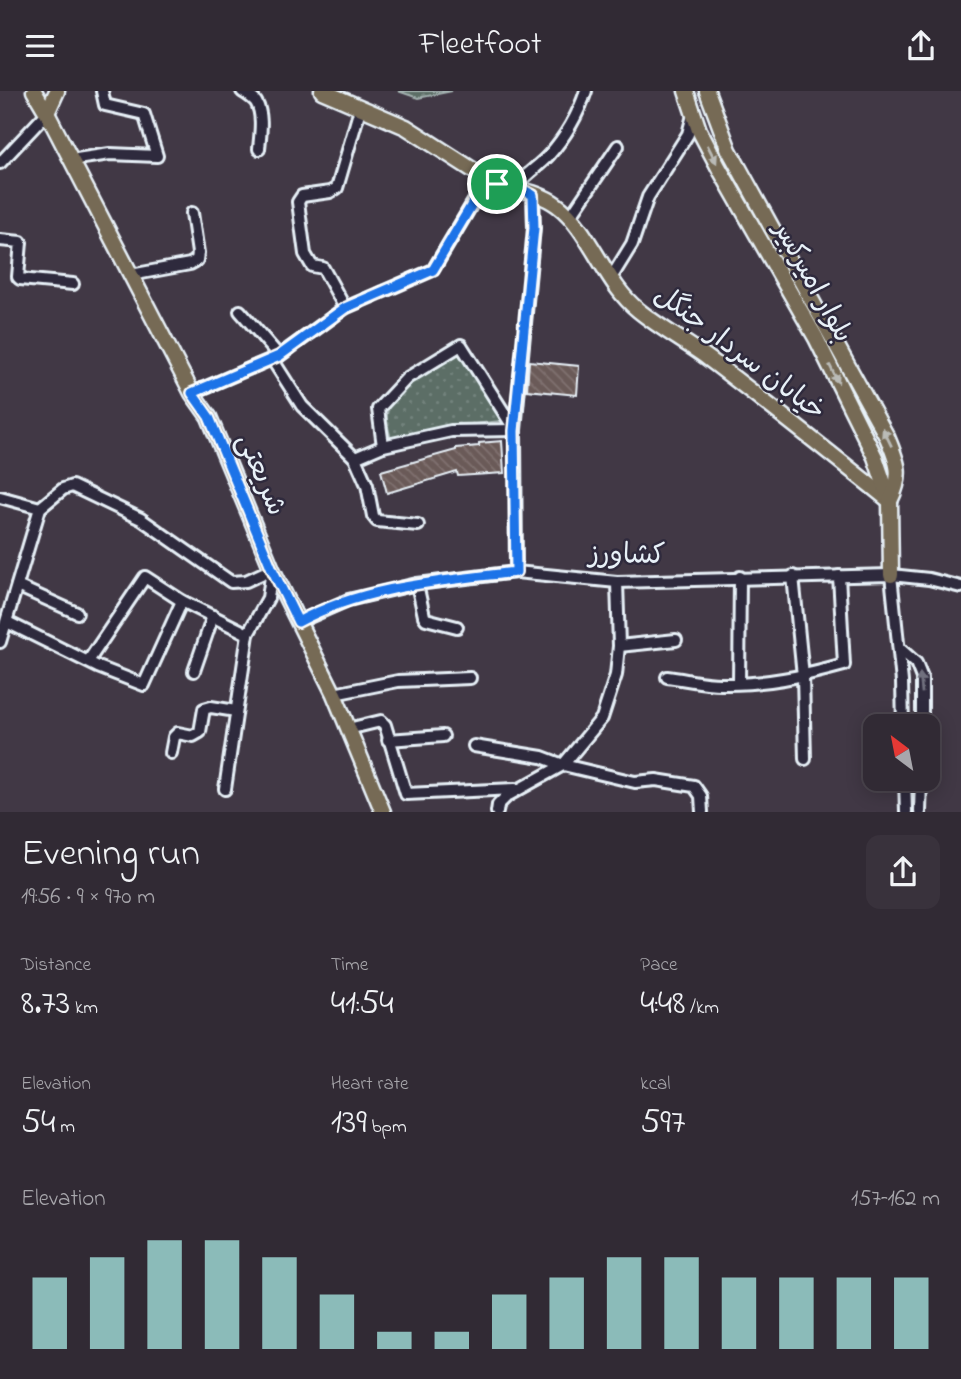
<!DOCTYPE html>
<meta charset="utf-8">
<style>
body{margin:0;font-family:"Indie Flower","Playpen Sans Arabic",sans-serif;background:#39323c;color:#f1f3f6;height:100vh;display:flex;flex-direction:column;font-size:26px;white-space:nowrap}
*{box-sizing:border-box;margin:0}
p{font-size:23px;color:#a8a7ac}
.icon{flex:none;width:38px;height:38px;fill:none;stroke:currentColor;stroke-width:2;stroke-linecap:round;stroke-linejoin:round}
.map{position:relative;height:721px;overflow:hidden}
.details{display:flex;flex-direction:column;background:#312a34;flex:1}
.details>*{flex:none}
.needle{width:46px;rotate:328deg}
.controls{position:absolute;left:863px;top:623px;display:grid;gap:14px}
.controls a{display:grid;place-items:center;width:77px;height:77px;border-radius:14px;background:#312a34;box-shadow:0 4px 18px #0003,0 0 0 2px #4c464f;font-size:35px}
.pin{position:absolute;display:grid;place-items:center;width:60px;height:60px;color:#fff;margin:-30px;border:4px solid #fff;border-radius:50%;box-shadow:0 2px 7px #0007}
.round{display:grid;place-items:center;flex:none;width:74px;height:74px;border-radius:14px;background:#39323c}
.overview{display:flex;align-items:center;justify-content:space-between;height:119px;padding:0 21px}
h1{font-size:38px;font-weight:600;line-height:52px}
.figures{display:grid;grid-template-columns:repeat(3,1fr);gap:10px;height:119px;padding:7px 21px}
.figures div{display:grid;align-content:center}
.figures b{font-size:35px;font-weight:600}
.figures small{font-size:19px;font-weight:400}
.figures p{font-size:19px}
.chart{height:196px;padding:14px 21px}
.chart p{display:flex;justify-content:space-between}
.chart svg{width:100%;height:126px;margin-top:7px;stroke:#8bbbb9;stroke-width:6}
header{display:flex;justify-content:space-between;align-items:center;height:91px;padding:0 21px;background:#312a34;font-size:32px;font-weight:600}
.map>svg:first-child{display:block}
.park{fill:url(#park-dots);stroke:#a2b0af;stroke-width:2}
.building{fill:url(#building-back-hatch);stroke:#e8f1f8;stroke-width:2}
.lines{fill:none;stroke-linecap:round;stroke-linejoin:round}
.minor-casing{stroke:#e8f1f8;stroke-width:16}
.major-casing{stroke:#e8f1f8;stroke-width:19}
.minor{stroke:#2f2a3d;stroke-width:10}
.major{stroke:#766a55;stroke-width:14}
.oneway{fill:#babbb7}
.oneway2{fill:#70707e}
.route-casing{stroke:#fff;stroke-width:14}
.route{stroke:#1a73e8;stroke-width:9}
.labels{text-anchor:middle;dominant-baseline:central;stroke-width:5;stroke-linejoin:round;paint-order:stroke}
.street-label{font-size:28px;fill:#e8f1f8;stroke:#2f2a3d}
</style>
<header><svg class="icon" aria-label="menu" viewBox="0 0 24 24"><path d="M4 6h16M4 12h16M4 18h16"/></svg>Fleetfoot<svg class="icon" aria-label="share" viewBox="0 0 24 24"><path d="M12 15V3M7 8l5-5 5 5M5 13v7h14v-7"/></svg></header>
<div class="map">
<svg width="961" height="721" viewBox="0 0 961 721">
<defs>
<pattern id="park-dots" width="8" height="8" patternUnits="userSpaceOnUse" patternTransform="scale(1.75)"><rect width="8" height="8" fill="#5c6e66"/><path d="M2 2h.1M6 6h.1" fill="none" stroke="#73837d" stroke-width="1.8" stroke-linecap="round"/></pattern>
<pattern id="building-back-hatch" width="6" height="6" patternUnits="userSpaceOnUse" patternTransform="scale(1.75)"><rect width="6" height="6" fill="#6b5a58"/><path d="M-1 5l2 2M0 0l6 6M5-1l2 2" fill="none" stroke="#807271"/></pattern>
</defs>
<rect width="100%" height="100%" fill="#413845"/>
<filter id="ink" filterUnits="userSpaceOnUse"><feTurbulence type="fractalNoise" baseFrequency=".0143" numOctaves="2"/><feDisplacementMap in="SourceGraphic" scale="14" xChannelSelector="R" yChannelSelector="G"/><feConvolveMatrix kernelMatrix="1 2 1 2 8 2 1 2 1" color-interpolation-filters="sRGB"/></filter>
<g filter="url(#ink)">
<g class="park">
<path d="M 398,0 L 452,0 L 418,7 Z"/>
<path d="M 458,259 L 501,330 L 447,336 L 392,352 C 390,343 386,333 387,324 C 389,296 436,274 458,259 Z"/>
</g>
<g class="building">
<path d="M 529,270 L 579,275 L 577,304 L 527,299 Z"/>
<path d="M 502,350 L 504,382 L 458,385 L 457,381 L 387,402 L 381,380 L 456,359 L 456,357 L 479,355 L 479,352 Z"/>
</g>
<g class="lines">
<g class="minor-casing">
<g id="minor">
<path d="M 242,0 C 246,3 253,7 256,11 C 264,24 260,45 259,58"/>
<path d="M 70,69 L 110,63 L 157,65 L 144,23 L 105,14 L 102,0"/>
<path d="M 0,72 L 47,22"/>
<path d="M 516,95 C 526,83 539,75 549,64 C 566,45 578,24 586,0"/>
<path d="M 570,126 L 618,55"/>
<path d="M 0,149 L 21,151 L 18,186 L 20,188 L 73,193"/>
<path d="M 131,184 L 190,173 L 197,169 L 198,162 L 192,122"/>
<path d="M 611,187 L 632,153 L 648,106 L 688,43 L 693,24"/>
<path d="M 345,217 L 323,177 L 312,175 L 305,163 L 298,111 L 302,105 L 330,101 L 337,97 L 360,18"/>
<path d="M 240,220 L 279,265"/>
<path d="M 272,268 L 302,315 L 355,367 L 367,394 L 373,425 L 377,430 L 418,434"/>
<path d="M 192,302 L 279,265 L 345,217 L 433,179 L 487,88"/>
<path d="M 383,355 L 378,318 L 407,287 L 461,254 L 515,339"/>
<path d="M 355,367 L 383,355 L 451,340 L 515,339"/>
<path d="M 0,406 L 40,417"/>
<path d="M 516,481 L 515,339 L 534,137 L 533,104"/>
<path d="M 891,484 L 902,591 L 903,635"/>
<path d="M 793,485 L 803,585 L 805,668"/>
<path d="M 417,493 L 424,525 L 426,528 L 457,536"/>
<path d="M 17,495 L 77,522"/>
<path d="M 7,531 L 98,576 L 144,594 L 182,510"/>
<path d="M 298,531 L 348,509 L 417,493 L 516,481 L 617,491 L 891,484 L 929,488 L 961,496"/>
<path d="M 0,551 L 40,417 L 63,398 L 72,395 L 141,428 L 231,491 L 246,490 L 272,478"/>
<path d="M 619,555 L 676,549"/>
<path d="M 899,557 L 916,572 L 922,587 L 922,635"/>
<path d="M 89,569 L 145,486 L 182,510 L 248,543"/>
<path d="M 194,580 L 213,525"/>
<path d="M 667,586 C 685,588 703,593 721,593 C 763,594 804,585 844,574 L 839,485"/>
<path d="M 739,592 L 740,486"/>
<path d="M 334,603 L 398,590 L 470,587"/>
<path d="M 348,638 L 381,630 L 385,634 L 406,703 L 515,698"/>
<path d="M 388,649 L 443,645"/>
<path d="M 474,655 L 542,666 L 563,674 L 635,691 L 656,689 L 694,695 L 701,705 L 702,721"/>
<path d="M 171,662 L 174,646 L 178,642 L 193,645 L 200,641 L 204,618 L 211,616 L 236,620"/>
<path d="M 905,688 L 906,721"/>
<path d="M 225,698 L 248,543 L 268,507 L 272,478"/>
<path d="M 497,721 L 498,714 L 507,705 L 563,674 L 602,627 L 616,584 L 619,555 L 617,491"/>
<path d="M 920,721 L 921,688"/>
</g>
</g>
<g class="major-casing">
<g id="major">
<path d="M 34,0 L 47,22 L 192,302 L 209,326 L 272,478 L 334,603 L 383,721"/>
<path d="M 322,0 L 406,36 L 487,88 C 509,98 537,99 557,114 C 590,138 605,193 638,219 C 660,237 686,251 709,268 C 770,314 830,362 890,410"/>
<path d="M 686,0 L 699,39 L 719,77 L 816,247 L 875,366 L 890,410 L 891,484"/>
<path d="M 707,0 L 729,59 L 887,346 C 898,372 903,384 890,410"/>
<path d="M 47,22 L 57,0"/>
</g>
</g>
<use href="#minor" class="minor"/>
<use href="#major" class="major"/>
</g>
<defs><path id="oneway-solid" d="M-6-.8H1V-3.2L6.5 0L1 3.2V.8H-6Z" transform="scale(1.75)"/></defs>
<g class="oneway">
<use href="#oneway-solid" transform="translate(712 63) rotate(63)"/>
<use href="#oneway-solid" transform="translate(834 283) rotate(64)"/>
<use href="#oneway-solid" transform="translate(887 346) rotate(-116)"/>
</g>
<use class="oneway2" href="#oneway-solid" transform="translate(921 592) rotate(-96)"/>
</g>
<g class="lines" filter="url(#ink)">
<g class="route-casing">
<path id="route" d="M 487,88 L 516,95 L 533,104 L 534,137 L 514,340 L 516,481 C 442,490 364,495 298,531 L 272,478 L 209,326 L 192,302 L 279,265 L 345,217 L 433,179 Z"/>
</g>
<use href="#route" class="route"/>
</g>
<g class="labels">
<g class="street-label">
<text transform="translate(812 192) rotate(61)">بلوار امیرکبیر</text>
<text transform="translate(739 263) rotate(37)">خیابان سردار جنگل</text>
<text transform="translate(260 384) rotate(67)">شریعتی</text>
<text transform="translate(627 465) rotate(1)">کشاورز</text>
</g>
</g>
</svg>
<div class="controls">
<a><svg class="needle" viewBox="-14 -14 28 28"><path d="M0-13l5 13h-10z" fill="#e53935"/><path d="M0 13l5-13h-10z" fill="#a8a7ac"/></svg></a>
</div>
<div class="pin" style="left:497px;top:93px;background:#1e9e55"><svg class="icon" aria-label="arrive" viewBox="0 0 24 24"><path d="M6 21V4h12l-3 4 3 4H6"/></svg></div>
</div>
<section class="details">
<div class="overview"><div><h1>Evening run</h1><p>19:56 · 9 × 970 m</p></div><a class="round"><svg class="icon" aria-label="share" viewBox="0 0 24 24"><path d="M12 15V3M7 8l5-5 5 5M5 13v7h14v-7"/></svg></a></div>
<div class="figures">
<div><p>Distance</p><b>8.73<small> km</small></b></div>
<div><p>Time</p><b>41:54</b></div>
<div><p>Pace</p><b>4:48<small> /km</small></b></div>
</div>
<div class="figures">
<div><p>Elevation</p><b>54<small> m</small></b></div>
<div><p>Heart rate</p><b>139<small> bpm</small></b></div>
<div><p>kcal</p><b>597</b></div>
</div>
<div class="chart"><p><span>Elevation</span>157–162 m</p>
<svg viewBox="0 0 160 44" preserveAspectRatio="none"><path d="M5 44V19M15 44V12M25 44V6M35 44V6M45 44V12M55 44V25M65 44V38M75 44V38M85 44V25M95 44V19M105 44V12M115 44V12M125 44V19M135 44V19M145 44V19M155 44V19"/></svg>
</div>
</section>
